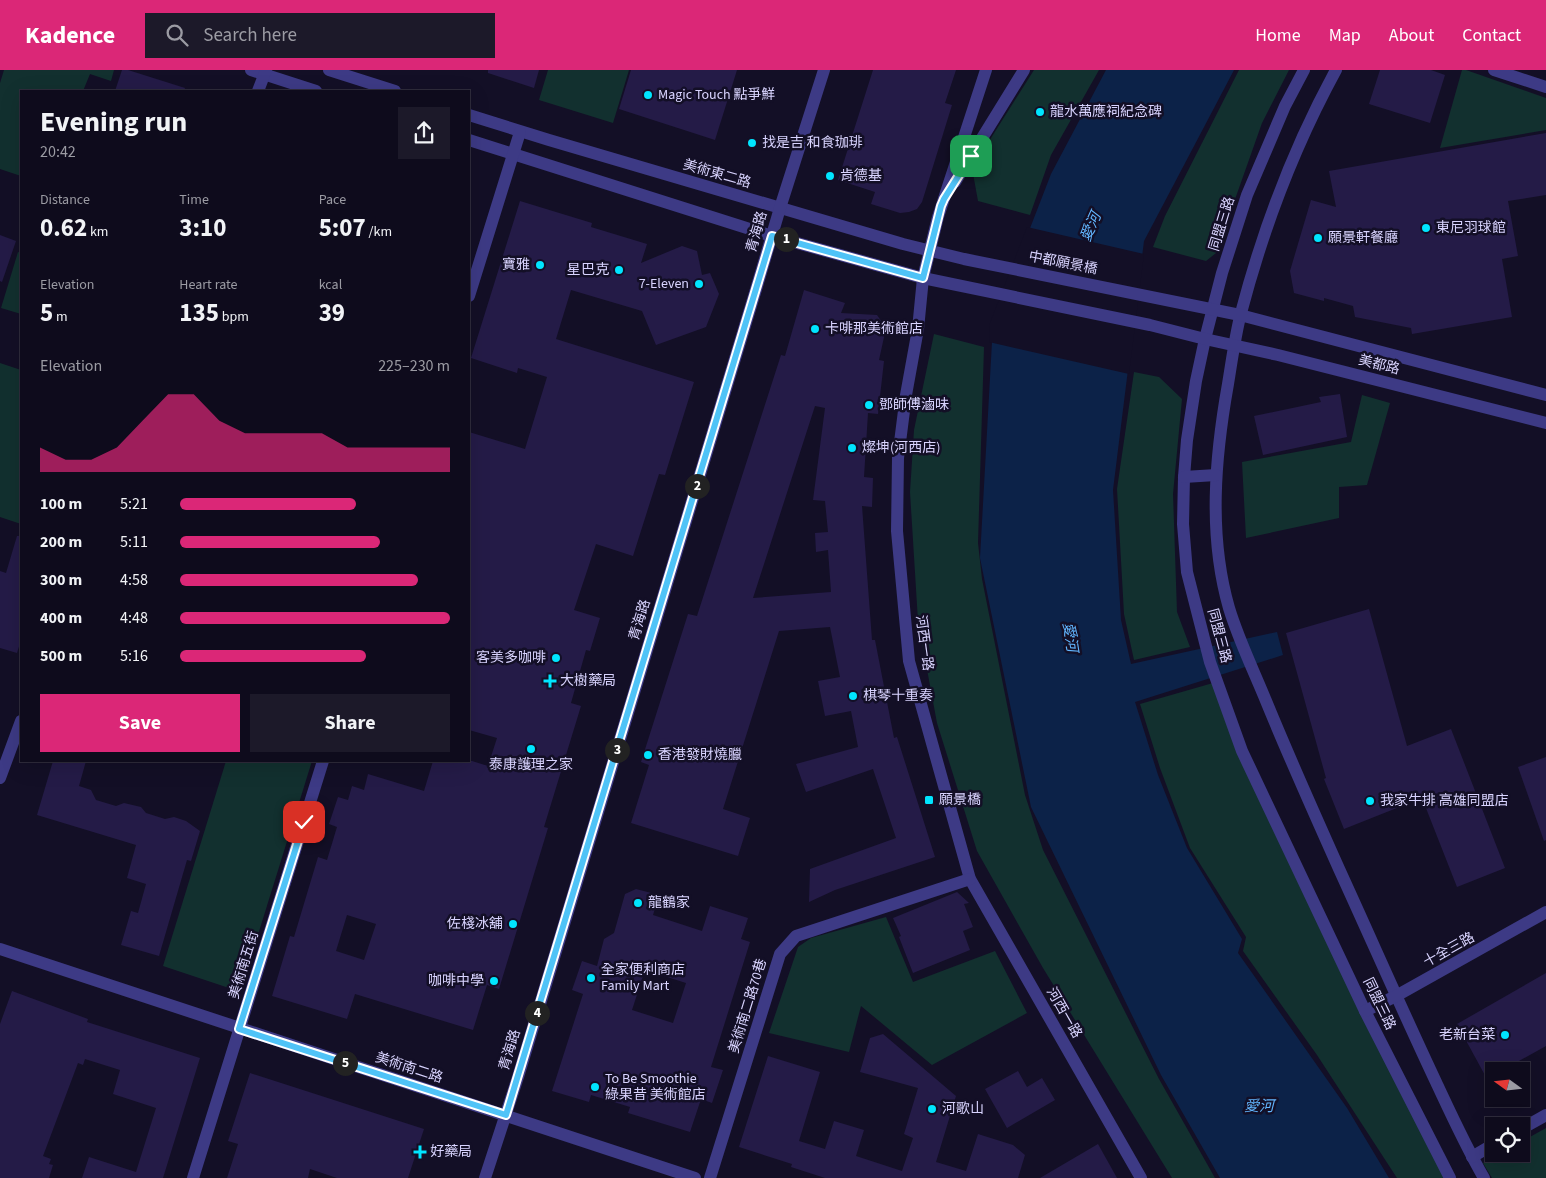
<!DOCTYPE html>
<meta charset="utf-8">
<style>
body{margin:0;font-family:"Source Sans 3","Noto Sans TC",sans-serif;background:#1c1929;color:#f1f3f6;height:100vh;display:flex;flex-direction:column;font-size:19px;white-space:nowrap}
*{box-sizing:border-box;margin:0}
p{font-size:16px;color:#9b9ba3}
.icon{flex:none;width:28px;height:28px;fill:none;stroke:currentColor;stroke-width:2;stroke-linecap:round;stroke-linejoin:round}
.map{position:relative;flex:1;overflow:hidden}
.sheet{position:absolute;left:20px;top:20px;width:450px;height:672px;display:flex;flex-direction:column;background:#0e0b1c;border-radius:0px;box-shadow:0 5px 20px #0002,0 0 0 1px #2e2b3b}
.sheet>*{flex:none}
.needle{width:32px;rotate:285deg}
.fabs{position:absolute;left:1485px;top:992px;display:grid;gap:10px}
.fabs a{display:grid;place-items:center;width:45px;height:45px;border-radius:0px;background:#0e0b1c;box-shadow:0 5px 20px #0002,0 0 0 1px #2e2b3b;font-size:25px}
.pin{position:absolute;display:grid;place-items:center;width:42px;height:42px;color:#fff;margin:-21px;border-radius:10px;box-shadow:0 2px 8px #0006}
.km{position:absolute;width:25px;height:25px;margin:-12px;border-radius:50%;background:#222;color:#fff;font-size:14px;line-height:25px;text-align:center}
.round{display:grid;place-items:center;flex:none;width:52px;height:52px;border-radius:0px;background:#1c1929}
.overview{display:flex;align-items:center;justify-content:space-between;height:85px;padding:0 20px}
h1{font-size:28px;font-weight:700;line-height:38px}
.figures{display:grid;grid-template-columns:repeat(3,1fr);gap:8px;height:85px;padding:5px 20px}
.figures div{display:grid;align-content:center}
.figures b{font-size:25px;font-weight:700}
.figures small{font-size:14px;font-weight:400}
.figures p{font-size:14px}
.chart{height:140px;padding:10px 20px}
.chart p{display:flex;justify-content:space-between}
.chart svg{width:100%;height:90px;margin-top:5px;fill:#db2777;opacity:.7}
.action{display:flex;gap:10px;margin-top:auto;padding:10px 20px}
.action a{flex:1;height:58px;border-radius:0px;background:#db2777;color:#fff;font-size:20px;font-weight:700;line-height:58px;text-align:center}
.action a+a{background:#1c1929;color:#f1f3f6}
ul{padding:0 20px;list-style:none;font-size:16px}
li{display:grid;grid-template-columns:80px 60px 1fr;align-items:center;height:38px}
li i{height:12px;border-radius:6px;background:#db2777}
header{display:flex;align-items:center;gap:30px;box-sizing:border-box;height:70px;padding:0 25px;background:#db2777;color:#fff}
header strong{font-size:24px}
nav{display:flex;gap:28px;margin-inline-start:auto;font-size:18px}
.search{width:350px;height:45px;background:#1c1929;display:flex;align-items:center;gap:12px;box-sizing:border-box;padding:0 18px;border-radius:0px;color:#9b9ba3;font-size:19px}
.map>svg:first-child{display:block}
.green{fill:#12302f}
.water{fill:#0c2248}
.pier{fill:#130f26}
.building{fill:#241b47;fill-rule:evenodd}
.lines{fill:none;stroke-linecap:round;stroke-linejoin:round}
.minor{stroke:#3d3a85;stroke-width:12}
.route-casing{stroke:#fff;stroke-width:10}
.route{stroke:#4fc3f7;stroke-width:6}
.poi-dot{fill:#00e5ff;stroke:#130f26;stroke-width:2}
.labels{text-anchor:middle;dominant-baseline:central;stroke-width:5;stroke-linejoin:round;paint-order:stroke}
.poi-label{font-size:14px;fill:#d9d4ff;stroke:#130f26;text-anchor:start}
.street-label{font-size:14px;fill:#d9d4ff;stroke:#130f26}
.water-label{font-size:15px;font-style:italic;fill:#62b6ff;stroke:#130f26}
</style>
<header>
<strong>Kadence</strong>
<div class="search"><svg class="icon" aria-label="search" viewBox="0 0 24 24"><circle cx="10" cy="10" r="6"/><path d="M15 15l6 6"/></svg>Search here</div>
<nav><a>Home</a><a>Map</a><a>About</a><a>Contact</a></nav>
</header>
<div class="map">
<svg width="1546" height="1108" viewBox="0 0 1546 1108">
<rect width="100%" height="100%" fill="#130f26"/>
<g class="green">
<path d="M 4,0 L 114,0 L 111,11 L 90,4 L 83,21 L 21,21 L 21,106 L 0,99 L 0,13 Z"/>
<path d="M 548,0 L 629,0 L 613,53 L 539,30 Z"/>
<path d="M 1034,0 L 1099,0 L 1051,85 L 1030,145 L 978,131 L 972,98 Z"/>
<path d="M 1239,0 L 1289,0 L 1262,53 L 1216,183 L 1206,191 L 1153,177 L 1165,146 Z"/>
<path d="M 1462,0 L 1466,0 L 1546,28 L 1546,60 L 1440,78 Z"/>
<path d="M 18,182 L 21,183 L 21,244 L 1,238 Z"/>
<path d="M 934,264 L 984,277 L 978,473 L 982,509 L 1025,725 L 1043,780 L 1159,1009 L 1215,1108 L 1172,1108 L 1043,898 L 977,781 L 937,653 L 918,551 L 910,422 L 914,360 Z"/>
<path d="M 0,293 L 21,300 L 21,454 L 0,447 Z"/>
<path d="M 1134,302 L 1159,307 L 1182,329 L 1173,424 L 1177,542 L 1190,577 L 1134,590 L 1124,544 L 1117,419 Z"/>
<path d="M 1362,325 L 1390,333 L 1367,415 L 1339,417 L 1339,448 L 1246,468 L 1242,392 L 1351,372 Z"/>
<path d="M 1213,613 L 1444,1108 L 1397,1108 L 1317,985 L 1243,881 L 1246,867 L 1190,778 L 1160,698 L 1140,634 Z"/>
<path d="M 226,691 L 312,691 L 243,913 L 232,919 L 163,896 Z"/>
<path d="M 886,847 L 913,912 L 995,881 L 1027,943 L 932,995 L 861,936 L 849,982 L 769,963 L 798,877 L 811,868 Z"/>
<path d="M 1546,1058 L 1546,1108 L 1492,1108 L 1483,1093 L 1501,1084 L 1521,1084 L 1521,1072 Z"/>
</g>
<path class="water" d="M 1106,0 L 1234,0 L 1144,171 L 1113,420 L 1121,550 L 1131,594 L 1277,562 L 1283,585 L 1135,632 L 1158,705 L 1187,778 L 1242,869 L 1238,883 L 1347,1038 L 1389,1108 L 1220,1108 L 1161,1005 L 1031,737 L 980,488 L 993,254 L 1051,104 Z"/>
<path class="pier" d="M 1027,157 L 1144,184 L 1129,304 L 989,272 L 990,253 Z"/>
<g class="building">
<path d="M 122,0 L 128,0 L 185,18 L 184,21 L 115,21 Z"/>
<path d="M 488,0 L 539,0 L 534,18 L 488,3 Z"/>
<path d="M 631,0 L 737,0 L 715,70 L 619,39 Z"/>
<path d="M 873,0 L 956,0 L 945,33 L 952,35 L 922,132 L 917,139 L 909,142 L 900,143 L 871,134 L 875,122 L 838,110 Z"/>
<path d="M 1380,0 L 1431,0 L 1445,5 L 1430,53 L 1369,34 Z"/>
<path d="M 1546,63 L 1546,125 L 1508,131 L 1518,186 L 1502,189 L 1512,247 L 1412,264 L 1411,258 L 1355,247 L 1353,236 L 1324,228 L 1324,231 L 1294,223 L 1290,201 L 1311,130 L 1336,137 L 1329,101 Z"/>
<path d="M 520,131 L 592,153 L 591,157 L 647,174 L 641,193 L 682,176 L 697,181 L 702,205 L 710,203 L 719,224 L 706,257 L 656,275 L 642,241 L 571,220 L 556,269 L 694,312 L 665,405 L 659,404 L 633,486 L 596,474 L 574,540 L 600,548 L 590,581 L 586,580 L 571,633 L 581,636 L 544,757 L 548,758 L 499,919 L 487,915 L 473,960 L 355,924 L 347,949 L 272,926 L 290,866 L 294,867 L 318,787 L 327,790 L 337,757 L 329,754 L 338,727 L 348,730 L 352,716 L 364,720 L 368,704 L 424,721 L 433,691 L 472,691 L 488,696 L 497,668 L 469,660 L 469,362 L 525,379 L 547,307 L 518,298 L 517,303 L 471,288 ZM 347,845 L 376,854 L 364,890 L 336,881 Z"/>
<path d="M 0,165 L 16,171 L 2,212 L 0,211 Z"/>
<path d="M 804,220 L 845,233 L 841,243 L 877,245 L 886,258 L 879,290 L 884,291 L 878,344 L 868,343 L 864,407 L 873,408 L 872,437 L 862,436 L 872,570 L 875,570 L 894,668 L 897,667 L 935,787 L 835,820 L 809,832 L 810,799 L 896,768 L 873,699 L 806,722 L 796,694 L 858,677 L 851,641 L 825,646 L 818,611 L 840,607 L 830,557 L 779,561 L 723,739 L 750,748 L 738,786 L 631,753 L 649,695 L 641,692 L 688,544 L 697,546 L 781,285 L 785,286 ZM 815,336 L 825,338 L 813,430 L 825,431 L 828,462 L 815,463 L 816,482 L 828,480 L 831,522 L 753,528 Z"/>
<path d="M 1340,324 L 1347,367 L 1263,385 L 1254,346 L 1321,332 L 1319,327 Z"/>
<path d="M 17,466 L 21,466 L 21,570 L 17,583 L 0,578 L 0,501 L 6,503 Z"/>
<path d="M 1369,539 L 1407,676 L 1451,659 L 1505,798 L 1457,817 L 1422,728 L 1344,759 L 1324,709 L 1326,708 L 1286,563 Z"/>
<path d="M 1546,687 L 1546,770 L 1544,771 L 1518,697 Z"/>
<path d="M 53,691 L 86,691 L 79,716 L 91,720 L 96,730 L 116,736 L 124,733 L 141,737 L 146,743 L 165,749 L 174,747 L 186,751 L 200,761 L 191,791 L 187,790 L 159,886 L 121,875 L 131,841 L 138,843 L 146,814 L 127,808 L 136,775 L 37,745 Z"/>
<path d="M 636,819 L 659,825 L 653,845 L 702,861 L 710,836 L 748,848 L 741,869 L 750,872 L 711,997 L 723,1000 L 712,1033 L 701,1029 L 690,1062 L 628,1043 L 630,1037 L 591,1025 L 589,1032 L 552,1021 L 583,924 L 572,920 L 582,891 L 597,896 L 604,869 L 614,863 L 625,824 ZM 645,900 L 686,913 L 673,953 L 632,940 Z"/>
<path d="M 957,822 L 969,833 L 964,834 L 973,857 L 963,861 L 970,880 L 913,903 L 899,867 L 901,866 L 893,848 Z"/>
<path d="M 1546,903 L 1546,976 L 1501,1001 L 1494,1001 L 1494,1005 L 1487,1009 L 1457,954 Z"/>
<path d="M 12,921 L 88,949 L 87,952 L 200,988 L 163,1108 L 82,1108 L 89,1087 L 136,1102 L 156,1038 L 113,1024 L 120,1000 L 85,989 L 83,995 L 78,993 L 43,1086 L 51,1089 L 49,1094 L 53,1095 L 49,1108 L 0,1108 L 0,954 Z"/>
<path d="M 883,964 L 956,1026 L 936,1092 L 966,1101 L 978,1064 L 1013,1075 L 1025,1085 L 1018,1108 L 825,1108 L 791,1097 L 792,1094 L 739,1077 L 768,986 L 820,1002 L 799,1071 L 825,1079 L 834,1051 L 864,1060 L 856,1086 L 902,1101 L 913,1068 L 904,1064 L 918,1018 L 860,1002 L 870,968 Z"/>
<path d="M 1018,1001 L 1027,1017 L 1042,1008 L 1055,1030 L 1007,1058 L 985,1019 Z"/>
<path d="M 250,1003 L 424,1059 L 408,1108 L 337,1108 L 310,1099 L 308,1108 L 227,1108 L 238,1074 L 228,1071 Z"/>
<path d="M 1098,1074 L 1117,1108 L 1040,1108 Z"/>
</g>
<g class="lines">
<g class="minor">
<path d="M 251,0 L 316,21"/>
<path d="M 329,0 L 395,21"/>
<path d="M 986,0 L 938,147 L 923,208 L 918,259 L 906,325 L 898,388 L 897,461 L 909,591 L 970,809 L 1141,1108"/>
<path d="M 1304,0 L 1285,36 L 1247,125 L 1222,203 L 1205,269 L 1196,311 L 1187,370 L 1184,407 L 1183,454 L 1187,502 L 1210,592 L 1242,681 L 1365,941 L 1450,1108"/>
<path d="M 1336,0 C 1294,77 1263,159 1241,243 C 1235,266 1232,290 1228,314 C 1215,387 1208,465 1229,538 C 1238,568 1252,597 1264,626 C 1288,685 1314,743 1340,801 C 1372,871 1403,942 1436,1012 C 1451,1044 1466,1077 1484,1108"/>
<path d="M 1494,0 L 1546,17"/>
<path d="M 258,21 L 266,0"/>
<path d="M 469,45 L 549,70 L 903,174 L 964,189 L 1240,245 L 1546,325"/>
<path d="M 469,70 L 772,166 L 923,208 L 1150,255 L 1205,269 L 1278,285 L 1546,353"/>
<path d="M 955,112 L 1024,0"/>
<path d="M 469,226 L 520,62"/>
<path d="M 1184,407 L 1216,405"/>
<path d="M 0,708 L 21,651"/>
<path d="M 0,879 L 695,1108"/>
<path d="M 1365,941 L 1396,926 L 1546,842"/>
<path d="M 1521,1059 L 1546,1045"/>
<path d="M 1472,1087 L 1494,1074"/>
<path d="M 193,1108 L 323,691"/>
<path d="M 485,1108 L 518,1007 L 757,216 L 780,138 L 824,0"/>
<path d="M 710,1108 L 780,884 L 796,866 L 970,809"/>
</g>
</g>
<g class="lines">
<g class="route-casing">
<path id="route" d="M 304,752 L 239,959 L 506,1045 L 772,166 L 923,208 L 941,136 L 944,129 L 971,86"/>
</g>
<use href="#route" class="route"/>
</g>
<g class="poi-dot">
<circle cx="648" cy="25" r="5"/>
<circle cx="1040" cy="42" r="5"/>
<circle cx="752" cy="73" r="5"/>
<circle cx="830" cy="106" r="5"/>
<circle cx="1426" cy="158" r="5"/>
<circle cx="1318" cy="168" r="5"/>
<circle cx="540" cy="195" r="5"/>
<circle cx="619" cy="200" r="5"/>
<circle cx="699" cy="214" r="5"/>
<circle cx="815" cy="259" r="5"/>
<circle cx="869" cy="335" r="5"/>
<circle cx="852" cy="378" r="5"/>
<circle cx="556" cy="588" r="5"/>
<path d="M547.5 603.5h5v5h5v5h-5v5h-5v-5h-5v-5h5z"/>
<circle cx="853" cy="626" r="5"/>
<circle cx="531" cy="679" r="5"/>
<circle cx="648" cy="685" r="5"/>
<rect x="924" y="725" width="10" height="10" rx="2.5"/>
<circle cx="1370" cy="731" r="5"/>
<circle cx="638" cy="833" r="5"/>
<circle cx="513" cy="854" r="5"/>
<circle cx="591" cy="908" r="5"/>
<circle cx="494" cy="911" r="5"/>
<circle cx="1505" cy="965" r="5"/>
<circle cx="595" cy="1017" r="5"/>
<circle cx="932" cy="1039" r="5"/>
<path d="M417.5 1074.5h5v5h5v5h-5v5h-5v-5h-5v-5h5z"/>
</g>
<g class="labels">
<g class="poi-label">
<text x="658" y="25">Magic Touch 點爭鮮</text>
<text x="1050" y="42">龍水萬應祠紀念碑</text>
<text x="762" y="73">找是吉 和食珈琲</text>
<text x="840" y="106">肯德基</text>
<text x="1436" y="158">東尼羽球館</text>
<text x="1328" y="168">願景軒餐廳</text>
<text x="530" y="195" text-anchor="end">寶雅</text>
<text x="609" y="200" text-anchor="end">星巴克</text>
<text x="689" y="214" text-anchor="end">7-Eleven</text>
<text x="825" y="259">卡啡那美術館店</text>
<text x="879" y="335">鄧師傅滷味</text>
<text x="862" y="378">燦坤(河西店)</text>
<text x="546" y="588" text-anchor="end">客美多咖啡</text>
<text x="560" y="611">大樹藥局</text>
<text x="863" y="626">棋琴十重奏</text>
<text x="658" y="685">香港發財燒臘</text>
<text x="531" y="695" text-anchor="middle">泰康護理之家</text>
<text x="939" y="730">願景橋</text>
<text x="1380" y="731">我家牛排 高雄同盟店</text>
<text x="648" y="833">龍鶴家</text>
<text x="503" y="854" text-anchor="end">佐棧冰舖</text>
<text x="601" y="900">全家便利商店<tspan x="601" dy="16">Family Mart</tspan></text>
<text x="484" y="911" text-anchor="end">咖啡中學</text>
<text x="1495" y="965" text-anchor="end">老新台菜</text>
<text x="605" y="1009">To Be Smoothie<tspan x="605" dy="16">綠果昔 美術館店</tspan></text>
<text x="942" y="1039">河歌山</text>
<text x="430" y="1082">好藥局</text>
</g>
<g class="street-label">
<text transform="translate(717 104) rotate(16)">美術東二路</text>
<text transform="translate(1222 154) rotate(-73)">同盟三路</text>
<text transform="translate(757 162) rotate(-74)">青海路</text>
<text transform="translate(1063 193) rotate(11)">中都願景橋</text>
<text transform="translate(1379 295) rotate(14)">美都路</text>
<text transform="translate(640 550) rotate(-73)">青海路</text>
<text transform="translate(1219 566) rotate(75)">同盟三路</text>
<text transform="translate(924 573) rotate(82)">河西一路</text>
<text transform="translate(1449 880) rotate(-29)">十全三路</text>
<text transform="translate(244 895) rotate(-73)">美術南五街</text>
<text transform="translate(1379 934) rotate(64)">同盟三路</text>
<text transform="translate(748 936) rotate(-73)">美術南二路70巷</text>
<text transform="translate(1064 943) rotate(60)">河西一路</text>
<text transform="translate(510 980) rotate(-73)">青海路</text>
<text transform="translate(409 998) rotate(18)">美術南二路</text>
</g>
<g class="water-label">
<text transform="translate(1091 157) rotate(-66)">愛河</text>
<text transform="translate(1070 567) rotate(81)">愛河</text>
<text x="1259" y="1036">愛河</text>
</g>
</g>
</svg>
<div class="fabs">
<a><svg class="needle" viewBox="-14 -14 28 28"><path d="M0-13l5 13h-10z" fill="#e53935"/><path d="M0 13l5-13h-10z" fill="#9b9ba3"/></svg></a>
<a><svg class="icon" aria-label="locate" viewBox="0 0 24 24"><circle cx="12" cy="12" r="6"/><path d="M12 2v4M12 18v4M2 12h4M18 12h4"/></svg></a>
</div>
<div class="pin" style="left:971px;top:86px;background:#1e9e55"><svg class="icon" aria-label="arrive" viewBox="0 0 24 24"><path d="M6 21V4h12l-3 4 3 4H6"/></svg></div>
<div class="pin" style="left:304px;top:752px;background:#d93025"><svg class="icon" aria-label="check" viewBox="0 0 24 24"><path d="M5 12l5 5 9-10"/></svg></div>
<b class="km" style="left:786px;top:169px">1</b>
<b class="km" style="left:697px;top:416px">2</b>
<b class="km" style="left:617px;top:680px">3</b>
<b class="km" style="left:537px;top:943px">4</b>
<b class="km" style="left:345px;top:993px">5</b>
<section class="sheet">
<div class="overview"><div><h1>Evening run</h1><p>20:42</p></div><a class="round"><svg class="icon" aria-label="share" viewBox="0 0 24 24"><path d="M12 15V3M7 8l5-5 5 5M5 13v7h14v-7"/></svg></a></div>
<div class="figures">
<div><p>Distance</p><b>0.62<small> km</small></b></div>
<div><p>Time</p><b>3:10</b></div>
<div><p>Pace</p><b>5:07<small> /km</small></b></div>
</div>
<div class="figures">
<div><p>Elevation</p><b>5<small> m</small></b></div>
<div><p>Heart rate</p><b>135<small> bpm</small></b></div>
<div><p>kcal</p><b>39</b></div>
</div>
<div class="chart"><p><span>Elevation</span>225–230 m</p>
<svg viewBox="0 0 160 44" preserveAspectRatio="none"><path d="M0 44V32L10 38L20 38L30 32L40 19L50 6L60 6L70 19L80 25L90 25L100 25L110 25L120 32L130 32L140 32L150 32L160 32V44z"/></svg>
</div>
<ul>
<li><b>100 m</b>5:21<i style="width:65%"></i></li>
<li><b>200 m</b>5:11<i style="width:74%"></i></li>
<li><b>300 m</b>4:58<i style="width:88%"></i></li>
<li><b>400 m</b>4:48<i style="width:100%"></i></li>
<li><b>500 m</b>5:16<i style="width:69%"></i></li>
</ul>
<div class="action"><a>Save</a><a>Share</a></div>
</section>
</div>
